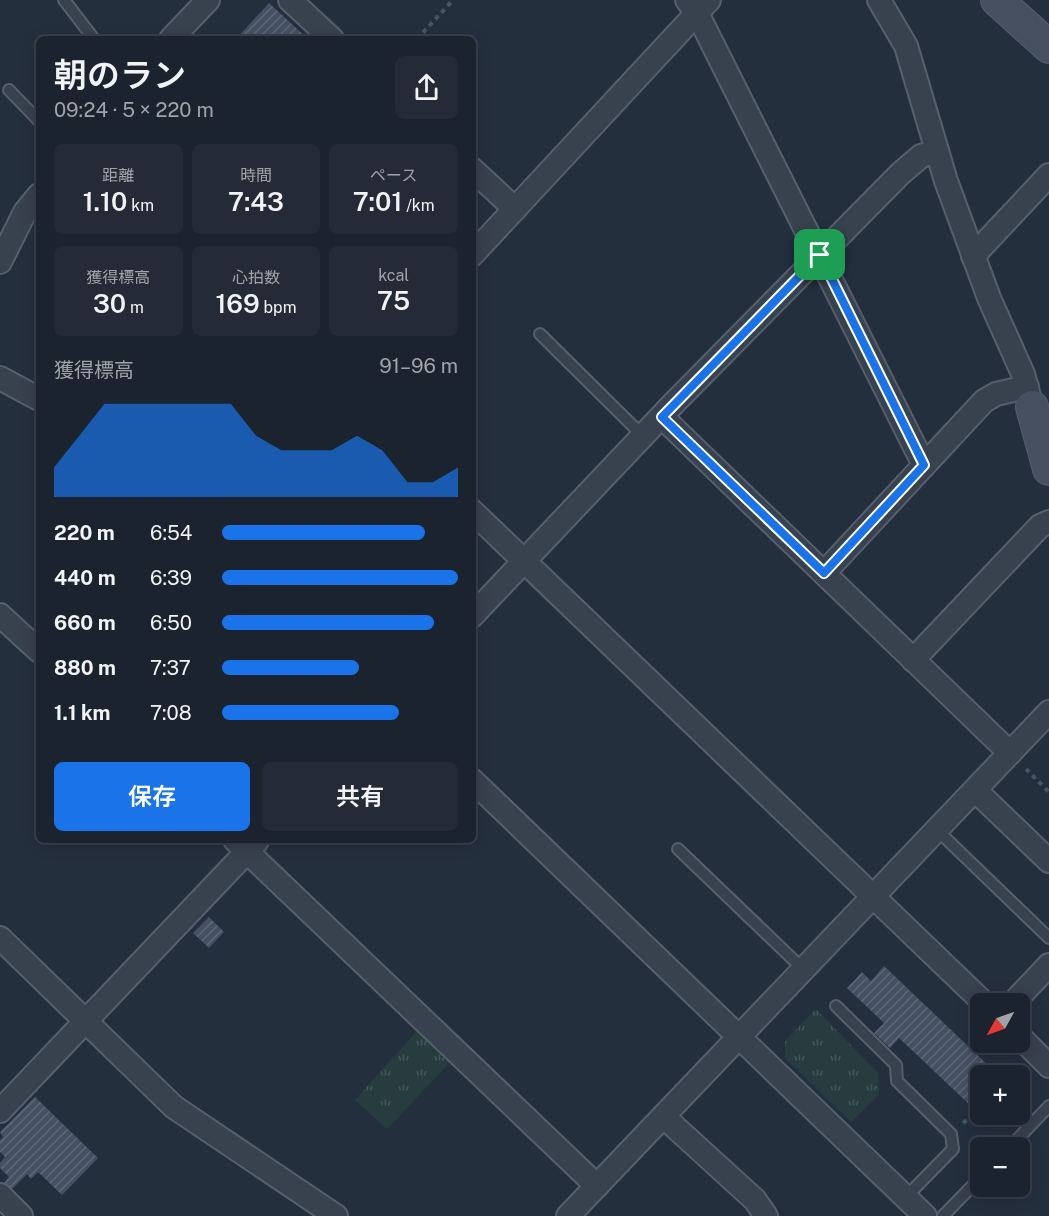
<!DOCTYPE html>
<html lang="ja">
<meta charset="utf-8">
<style>
body{margin:0;font-family:"Public Sans","Noto Sans JP",sans-serif;background:#242b36;color:#f1f3f6;height:100vh;display:flex;flex-direction:column;font-size:22px;white-space:nowrap}
*{box-sizing:border-box;margin:0}
p{font-size:20px;color:#a0a4aa}
.icon{flex:none;width:33px;height:33px;fill:none;stroke:currentColor;stroke-width:2;stroke-linecap:round;stroke-linejoin:round}
.map{position:relative;flex:1;overflow:hidden}
.side{position:absolute;left:36px;top:36px;width:440px;height:807px;display:flex;flex-direction:column;background:#1b232e;border-radius:9px;box-shadow:0 3px 15px #0003,0 0 0 2px #39404a}
.side>*{flex:none}
.needle{width:39px;rotate:230deg}
.fabs{position:absolute;left:970px;top:993px;display:grid;gap:12px}
.fabs a{display:grid;place-items:center;width:60px;height:60px;border-radius:9px;background:#1b232e;box-shadow:0 3px 15px #0003,0 0 0 2px #39404a;font-size:30px}
.pin{position:absolute;display:grid;place-items:center;width:51px;height:51px;color:#fff;margin:-26px;border-radius:12px;box-shadow:0 3px 9px #0006}
.round{display:grid;place-items:center;flex:none;width:63px;height:63px;border-radius:9px;background:#242b36}
.overview{display:flex;align-items:center;justify-content:space-between;height:102px;padding:0 18px}
h1{font-size:33px;font-weight:600;line-height:45px}
.figures{display:grid;grid-template-columns:repeat(3,1fr);gap:9px;height:102px;padding:6px 18px}
.figures div{display:grid;align-content:center;border-radius:9px;background:#242b36;text-align:center}
.figures b{font-size:26px;font-weight:600}
.figures small{font-size:16px;font-weight:400}
.figures p{font-size:16px}
.chart{height:168px;padding:12px 18px}
.chart p{display:flex;justify-content:space-between}
.chart svg{width:100%;height:108px;margin-top:6px;fill:#1a73e8;opacity:.7}
.primary-button{display:flex;gap:12px;margin-top:auto;padding:12px 18px}
.primary-button a{flex:1;height:69px;border-radius:9px;background:#1a73e8;color:#fff;font-size:24px;font-weight:600;line-height:69px;text-align:center}
.primary-button a+a{background:#242b36;color:#f1f3f6}
ul{padding:0 18px;list-style:none;font-size:20px}
li{display:grid;grid-template-columns:96px 72px 1fr;align-items:center;height:45px}
li i{height:15px;border-radius:8px;background:#1a73e8}
.map>svg:first-child{display:block}
.park{fill:url(#park-tufts)}
.building{fill:url(#building-hatch)}
.lines{fill:none;stroke-linecap:round;stroke-linejoin:round}
.lane-casing{stroke:#565f6c;stroke-width:14}
.street-casing{stroke:#565f6c;stroke-width:26}
.secondary-casing{stroke:#565f6c;stroke-width:34}
.path{stroke:#44595c;stroke-width:4;stroke-dasharray:4.5 4.5;stroke-linecap:butt}
.lane{stroke:#38414e;stroke-width:10}
.street{stroke:#38414e;stroke-width:22}
.secondary{stroke:#465061;stroke-width:32}
.route-casing{stroke:#fff;stroke-width:12}
.route{stroke:#1a73e8;stroke-width:8}
</style>
<div class="map">
<svg width="1049" height="1216" viewBox="0 0 1049 1216">
<defs>
<pattern id="park-tufts" width="24" height="20" patternUnits="userSpaceOnUse" patternTransform="scale(1.5)"><rect width="24" height="20" fill="#263c3f"/><path d="M3 7l-1-3M5 7V3M7 7l1-3M15 17l-1-3M17 17v-4M19 17l1-3" fill="none" stroke="#435659"/></pattern>
<pattern id="building-hatch" width="6" height="6" patternUnits="userSpaceOnUse" patternTransform="scale(1.5)"><rect width="6" height="6" fill="#455162"/><path d="M-1 1l2-2M0 6l6-6M5 7l2-2" fill="none" stroke="#5d6877"/></pattern>
</defs>
<rect width="100%" height="100%" fill="#242f3e"/>
<g class="park">
<path d="M 816,1009 L 878,1073 L 879,1095 L 851,1122 L 785,1058 L 785,1041 Z"/>
<path d="M 417,1031 L 451,1061 L 387,1129 L 355,1100 Z"/>
</g>
<g class="building">
<path d="M 269,3 L 308,39 L 236,39 Z"/>
<path d="M 209,917 L 224,932 L 209,948 L 193,933 Z"/>
<path d="M 884,966 L 991,1068 L 983,1076 L 981,1076 L 978,1082 L 981,1085 L 981,1097 L 972,1107 L 899,1038 L 890,1048 L 874,1033 L 884,1023 L 847,988 L 862,972 L 871,981 Z"/>
<path d="M 35,1097 L 98,1158 L 62,1195 L 38,1172 L 31,1179 L 27,1174 L 11,1190 L 4,1183 L 9,1177 L 0,1168 L 0,1163 L 5,1157 L 0,1152 L 0,1140 L 3,1137 L 0,1132 Z"/>
</g>
<g class="lines">
<g class="lane-casing">
<g id="lane">
<path d="M 64,0 L 94,39"/>
<path d="M 9,90 L 39,121"/>
<path d="M 540,334 L 643,436"/>
<path d="M 937,830 L 1049,938"/>
<path d="M 678,849 L 803,969"/>
<path d="M 836,1006 L 896,1065 L 897,1081 L 951,1134 L 953,1149 L 906,1197"/>
<path d="M 1009,1148 L 1049,1106"/>
<path d="M 943,1216 L 981,1177"/>
</g>
</g>
<g class="street-casing">
<g id="street">
<path d="M 290,0 L 332,39"/>
<path d="M 687,0 L 697,13 L 924,465"/>
<path d="M 879,0 L 906,46 L 946,181 L 989,298 L 1023,374 L 1032,407"/>
<path d="M 171,39 L 208,0"/>
<path d="M 472,169 L 515,209"/>
<path d="M 472,255 L 709,0"/>
<path d="M 973,256 L 1049,175"/>
<path d="M 0,262 L 25,212 L 39,195"/>
<path d="M 0,378 L 39,399"/>
<path d="M 662,417 L 1010,753"/>
<path d="M 472,511 L 985,1004"/>
<path d="M 824,573 L 984,401 L 996,394 L 1027,387"/>
<path d="M 0,615 L 39,651"/>
<path d="M 472,616 L 674,403 L 901,173 L 921,156 L 937,151"/>
<path d="M 913,660 L 1040,526 L 1049,522"/>
<path d="M 472,780 L 925,1216"/>
<path d="M 975,790 L 1049,861"/>
<path d="M 235,840 L 597,1186"/>
<path d="M 0,938 L 174,1107 L 336,1216"/>
<path d="M 1012,1004 L 1049,965"/>
<path d="M 1020,1037 L 1049,1066"/>
<path d="M 0,1111 L 257,841"/>
<path d="M 664,1117 L 755,1200 L 766,1216"/>
<path d="M 0,1195 L 21,1216"/>
<path d="M 568,1216 L 1049,712"/>
</g>
</g>
<g class="secondary-casing">
<g id="secondary">
<path d="M 997,0 L 1049,47"/>
<path d="M 1032,407 L 1049,469"/>
</g>
</g>
<g class="path">
<path d="M 417,39 L 453,0"/>
<path d="M 1026,769 L 1049,792"/>
<path d="M 1015,1076 L 1019,1067"/>
<path d="M 963,1123 L 981,1108"/>
</g>
<use href="#lane" class="lane"/>
<use href="#street" class="street"/>
<use href="#secondary" class="secondary"/>
</g>
<g class="lines">
<g class="route-casing">
<path id="route" d="M 820,255 L 924,465 L 824,573 L 662,417 Z"/>
</g>
<use href="#route" class="route"/>
</g>
</svg>
<div class="fabs">
<a><svg class="needle" viewBox="-14 -14 28 28"><path d="M0-13l5 13h-10z" fill="#e53935"/><path d="M0 13l5-13h-10z" fill="#a0a4aa"/></svg></a>
<a>+</a>
<a>−</a>
</div>
<div class="pin" style="left:820px;top:255px;background:#1e9e55"><svg class="icon" aria-label="arrive" viewBox="0 0 24 24"><path d="M6 21V4h12l-3 4 3 4H6"/></svg></div>
<section class="side">
<div class="overview"><div><h1>朝のラン</h1><p>09:24 · 5 × 220 m</p></div><a class="round"><svg class="icon" aria-label="share" viewBox="0 0 24 24"><path d="M12 15V3M7 8l5-5 5 5M5 13v7h14v-7"/></svg></a></div>
<div class="figures">
<div><p>距離</p><b>1.10<small> km</small></b></div>
<div><p>時間</p><b>7:43</b></div>
<div><p>ペース</p><b>7:01<small> /km</small></b></div>
</div>
<div class="figures">
<div><p>獲得標高</p><b>30<small> m</small></b></div>
<div><p>心拍数</p><b>169<small> bpm</small></b></div>
<div><p>kcal</p><b>75</b></div>
</div>
<div class="chart"><p><span>獲得標高</span>91–96 m</p>
<svg viewBox="0 0 160 44" preserveAspectRatio="none"><path d="M0 44V32L10 19L20 6L30 6L40 6L50 6L60 6L70 6L80 19L90 25L100 25L110 25L120 19L130 25L140 38L150 38L160 32V44z"/></svg>
</div>
<ul>
<li><b>220 m</b>6:54<i style="width:86%"></i></li>
<li><b>440 m</b>6:39<i style="width:100%"></i></li>
<li><b>660 m</b>6:50<i style="width:90%"></i></li>
<li><b>880 m</b>7:37<i style="width:58%"></i></li>
<li><b>1.1 km</b>7:08<i style="width:75%"></i></li>
</ul>
<div class="primary-button"><a>保存</a><a>共有</a></div>
</section>
</div>
